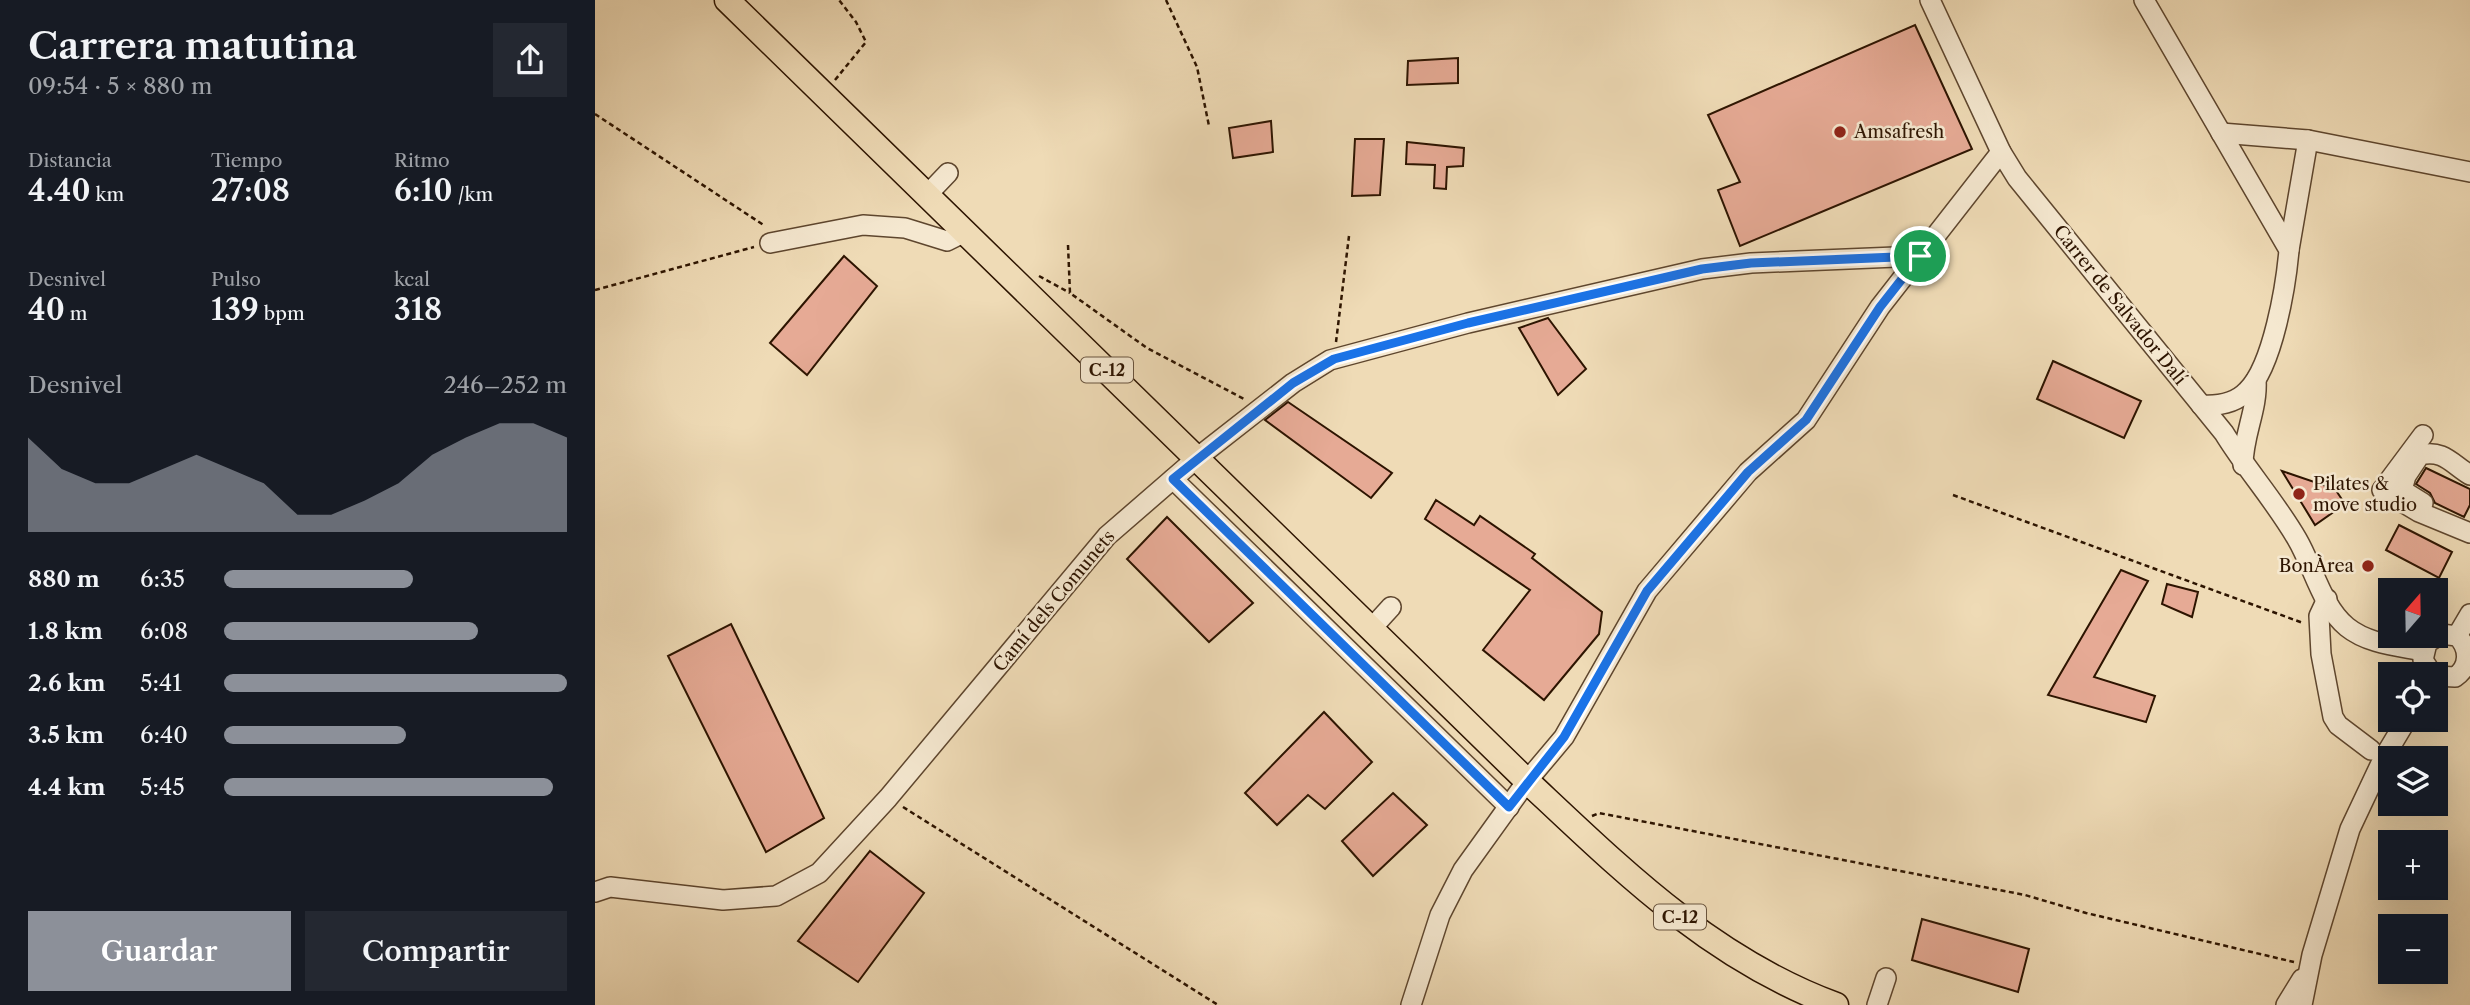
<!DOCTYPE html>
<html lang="es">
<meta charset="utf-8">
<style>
body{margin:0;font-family:"Libre Caslon Text",serif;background:#242831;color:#f1f3f6;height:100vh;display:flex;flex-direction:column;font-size:26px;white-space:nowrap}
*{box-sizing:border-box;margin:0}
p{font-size:23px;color:#9ea1a6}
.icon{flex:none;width:38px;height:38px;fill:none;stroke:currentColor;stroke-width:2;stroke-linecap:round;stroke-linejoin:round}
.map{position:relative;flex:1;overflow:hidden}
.drawer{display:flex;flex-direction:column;background:#171b24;width:595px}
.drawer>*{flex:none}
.needle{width:46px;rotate:20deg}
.buttons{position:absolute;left:1783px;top:578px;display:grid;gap:14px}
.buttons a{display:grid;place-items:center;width:70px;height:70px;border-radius:0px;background:#171b24;box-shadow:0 7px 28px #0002;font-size:35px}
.pin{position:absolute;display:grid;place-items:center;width:60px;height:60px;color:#fff;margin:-30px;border:4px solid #fff;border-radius:50%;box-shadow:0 2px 7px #0007}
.round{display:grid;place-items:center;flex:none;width:74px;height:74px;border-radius:0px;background:#242831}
.overview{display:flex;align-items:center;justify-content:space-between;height:119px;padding:0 28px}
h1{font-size:38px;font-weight:600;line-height:52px}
.figures{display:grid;grid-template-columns:repeat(3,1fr);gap:10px;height:119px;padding:7px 28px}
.figures div{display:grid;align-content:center}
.figures b{font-size:30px;font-weight:600}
.figures small{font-size:19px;font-weight:400}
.figures p{font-size:19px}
.chart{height:196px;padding:14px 28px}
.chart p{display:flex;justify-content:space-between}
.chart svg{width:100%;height:126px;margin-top:7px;fill:#8c9099;opacity:.7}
.button{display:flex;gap:14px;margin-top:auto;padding:14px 28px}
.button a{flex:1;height:80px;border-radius:0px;background:#8c9099;color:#fff;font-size:28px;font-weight:600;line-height:80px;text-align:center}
.button a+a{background:#242831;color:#f1f3f6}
ul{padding:0 28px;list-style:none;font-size:23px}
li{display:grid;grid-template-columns:112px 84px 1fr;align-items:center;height:52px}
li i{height:18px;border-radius:9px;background:#8c9099}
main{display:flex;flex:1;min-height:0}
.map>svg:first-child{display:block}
.building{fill:#e6aa95;stroke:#2d1400;stroke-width:2}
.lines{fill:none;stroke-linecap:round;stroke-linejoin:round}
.minor-casing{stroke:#5e462e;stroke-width:22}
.major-casing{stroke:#2d1400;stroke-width:27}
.path{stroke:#2d1400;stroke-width:2.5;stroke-dasharray:5 3.5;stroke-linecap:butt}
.minor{stroke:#f5e8d0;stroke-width:19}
.major{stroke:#efdbb6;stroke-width:24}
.route-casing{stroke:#fff;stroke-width:14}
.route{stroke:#1a73e8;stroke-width:9}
.poi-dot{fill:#8f2418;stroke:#f5e8d0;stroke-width:2.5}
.labels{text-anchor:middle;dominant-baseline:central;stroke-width:5;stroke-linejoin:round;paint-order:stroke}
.shield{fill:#f5e8d0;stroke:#69543e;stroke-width:2}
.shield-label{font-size:16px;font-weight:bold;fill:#2d1400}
.poi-label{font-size:18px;fill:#2d1400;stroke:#f5e8d0;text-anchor:start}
.street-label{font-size:18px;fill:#2d1400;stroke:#f5e8d0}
</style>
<main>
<section class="drawer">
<div class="overview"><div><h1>Carrera matutina</h1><p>09:54 · 5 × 880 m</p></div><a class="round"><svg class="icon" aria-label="share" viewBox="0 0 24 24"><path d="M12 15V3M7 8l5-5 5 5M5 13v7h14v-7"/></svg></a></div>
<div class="figures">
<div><p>Distancia</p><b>4.40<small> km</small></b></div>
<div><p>Tiempo</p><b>27:08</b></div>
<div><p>Ritmo</p><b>6:10<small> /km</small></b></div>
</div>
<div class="figures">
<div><p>Desnivel</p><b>40<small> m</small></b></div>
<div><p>Pulso</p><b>139<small> bpm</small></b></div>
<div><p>kcal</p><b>318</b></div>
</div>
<div class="chart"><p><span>Desnivel</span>246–252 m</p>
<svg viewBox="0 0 160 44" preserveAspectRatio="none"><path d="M0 44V11L10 22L20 27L30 27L40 22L50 17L60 22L70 27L80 38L90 38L100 33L110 27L120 17L130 11L140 6L150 6L160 11V44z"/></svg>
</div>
<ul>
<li><b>880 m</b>6:35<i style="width:55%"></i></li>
<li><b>1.8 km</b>6:08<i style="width:74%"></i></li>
<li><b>2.6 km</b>5:41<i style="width:100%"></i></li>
<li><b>3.5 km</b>6:40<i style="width:53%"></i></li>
<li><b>4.4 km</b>5:45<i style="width:96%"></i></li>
</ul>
<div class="button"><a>Guardar</a><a>Compartir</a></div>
</section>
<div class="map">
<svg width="1875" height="1005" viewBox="0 0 1875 1005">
<rect width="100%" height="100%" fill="#efdbb6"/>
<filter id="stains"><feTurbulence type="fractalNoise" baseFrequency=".00286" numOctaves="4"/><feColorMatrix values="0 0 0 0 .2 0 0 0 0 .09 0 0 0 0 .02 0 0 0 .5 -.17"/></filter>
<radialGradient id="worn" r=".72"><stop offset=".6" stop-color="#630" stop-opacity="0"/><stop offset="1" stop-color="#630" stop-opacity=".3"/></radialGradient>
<g class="building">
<path d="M 1320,25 L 1377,149 L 1145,246 L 1123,190 L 1145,182 L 1113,115 Z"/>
<path d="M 863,58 L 863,83 L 812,85 L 813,61 Z"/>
<path d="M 676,121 L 678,152 L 638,158 L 634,128 Z"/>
<path d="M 760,139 L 789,139 L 785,195 L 757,196 Z"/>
<path d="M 812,142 L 869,148 L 868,166 L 852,167 L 851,189 L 839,188 L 840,165 L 811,164 Z"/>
<path d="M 249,256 L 282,286 L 212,375 L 175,343 Z"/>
<path d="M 953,318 L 991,369 L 963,395 L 924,328 Z"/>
<path d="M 1458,361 L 1546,401 L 1529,438 L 1442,399 Z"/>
<path d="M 693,402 L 797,473 L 776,498 L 670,420 Z"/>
<path d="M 1831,468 L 1875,489 L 1875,505 L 1869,517 L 1840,503 L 1835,493 L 1821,484 Z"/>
<path d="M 1687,471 L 1740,489 L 1750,504 L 1720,525 Z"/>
<path d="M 841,500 L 879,525 L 885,516 L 940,554 L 937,558 L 1007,612 L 1004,634 L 949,700 L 888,650 L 935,590 L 830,519 Z"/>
<path d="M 572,517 L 658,603 L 614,642 L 532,559 Z"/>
<path d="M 1804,525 L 1857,552 L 1844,578 L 1791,550 Z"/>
<path d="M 1526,570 L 1553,581 L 1499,677 L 1560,696 L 1551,722 L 1453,695 Z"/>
<path d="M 1572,584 L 1603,592 L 1597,617 L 1567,604 Z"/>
<path d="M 136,624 L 229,818 L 171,852 L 73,656 Z"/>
<path d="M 729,712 L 777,762 L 730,809 L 713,795 L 682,825 L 650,793 Z"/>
<path d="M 798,793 L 832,825 L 778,876 L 747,841 Z"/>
<path d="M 275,851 L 329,893 L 263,982 L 203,941 Z"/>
<path d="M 1327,919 L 1434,949 L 1423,992 L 1317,960 Z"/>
</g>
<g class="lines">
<g class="minor-casing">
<g id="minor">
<path d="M 1335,0 L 1406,152 L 1422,178 L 1629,433 C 1651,469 1680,501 1702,539 C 1718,566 1727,607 1752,627 C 1773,644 1803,646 1828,651"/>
<path d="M 1549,0 L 1694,250 C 1691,285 1678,366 1652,391 C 1640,404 1623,406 1606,405"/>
<path d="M 1626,133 L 1713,140 L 1875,172"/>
<path d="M 332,195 L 353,173"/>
<path d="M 175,243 L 268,225 L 310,228 L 352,241 L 370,232"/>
<path d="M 1694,250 L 1713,140"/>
<path d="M 1828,435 L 1787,490 L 1824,512 L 1875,533"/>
<path d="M 1648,465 C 1648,435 1663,409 1661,380"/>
<path d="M 578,479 L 914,807"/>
<path d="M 1828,503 L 1807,490 L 1811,476 L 1825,455 C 1848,449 1857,464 1875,475"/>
<path d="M 1732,599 L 1724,616 L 1726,654 L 1738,717 L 1743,725 L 1776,750"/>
<path d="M 776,629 L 796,607"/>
<path d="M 1862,636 L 1875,614"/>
<path d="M 1837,674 L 1828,660 L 1832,643 L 1846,634 L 1862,636 C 1875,648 1875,667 1860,677 L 1841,676"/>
<path d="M 0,892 L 15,887 L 128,900 L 181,896 L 224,873 L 293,798 L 512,536 L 602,458 L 698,383 L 735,360 L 873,323 L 1107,269 L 1156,263 L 1325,256"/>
<path d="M 816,1005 L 845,915 L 868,870 L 932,781 L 969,737 L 1052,591 L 1153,472 L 1211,420 L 1285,307 L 1406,152"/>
<path d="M 1282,1005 L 1291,978"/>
<path d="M 1691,1005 L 1707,979"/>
<path d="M 1707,1005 L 1717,955 L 1755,829 L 1788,759 L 1812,719"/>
</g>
</g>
<g class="major-casing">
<path id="major" d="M 132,0 L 932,781 C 1027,870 1116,959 1241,1005"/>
</g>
<g class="path">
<path d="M 571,0 L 602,67 L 614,126"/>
<path d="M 240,80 L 271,42 L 261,22 L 244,0"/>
<path d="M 0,114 L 170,226"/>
<path d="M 473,245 L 475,293 L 552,348 L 651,400"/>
<path d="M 444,276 L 475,293"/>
<path d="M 0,290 L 159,247"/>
<path d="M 741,342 L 754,236"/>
<path d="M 1358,495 L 1708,623"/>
<path d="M 308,807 L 623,1005"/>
<path d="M 997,816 L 1004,813 L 1430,895 L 1491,913 L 1699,962"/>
</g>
<use href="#minor" class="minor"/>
<use href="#major" class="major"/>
</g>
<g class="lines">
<g class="route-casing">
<path id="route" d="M 1325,256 L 1285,307 L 1211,420 L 1153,472 L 1052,591 L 969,737 L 914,807 L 578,479 L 698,383 L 739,359 L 873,323 L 1107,269 L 1156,263 Z"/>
</g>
<use href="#route" class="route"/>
</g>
<g class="poi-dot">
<circle cx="1245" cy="132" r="7"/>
<circle cx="1704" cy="494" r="7"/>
<circle cx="1773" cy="566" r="7"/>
</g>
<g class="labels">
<g class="shield">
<rect x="486" y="357.5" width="52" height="25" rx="5"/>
<rect x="1059" y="904.5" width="52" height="25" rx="5"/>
</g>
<g class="shield-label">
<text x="512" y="370">C-12</text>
<text x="1085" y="917">C-12</text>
</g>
<g class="poi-label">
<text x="1259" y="132">Amsafresh</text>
<text x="1718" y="484">Pilates &amp;<tspan x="1718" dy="21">move studio</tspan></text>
<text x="1759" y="566" text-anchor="end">BonÀrea</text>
</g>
<g class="street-label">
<text transform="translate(1525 305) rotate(51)">Carrer de Salvador Dalí</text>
<text transform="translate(459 601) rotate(-50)">Camí dels Comunets</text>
</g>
</g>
<rect width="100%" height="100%" filter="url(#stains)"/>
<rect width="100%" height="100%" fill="url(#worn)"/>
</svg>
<div class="buttons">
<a><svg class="needle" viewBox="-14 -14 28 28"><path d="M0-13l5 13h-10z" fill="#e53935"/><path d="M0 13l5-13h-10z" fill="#9ea1a6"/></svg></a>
<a><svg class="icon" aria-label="locate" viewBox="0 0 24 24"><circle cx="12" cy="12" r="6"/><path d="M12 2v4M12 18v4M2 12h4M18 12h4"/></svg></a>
<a><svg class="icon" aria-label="layers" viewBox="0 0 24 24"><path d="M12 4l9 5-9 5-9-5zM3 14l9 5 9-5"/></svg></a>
<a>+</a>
<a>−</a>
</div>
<div class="pin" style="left:1325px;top:256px;background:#1e9e55"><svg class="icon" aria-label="arrive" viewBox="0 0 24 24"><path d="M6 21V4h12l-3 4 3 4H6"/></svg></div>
</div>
</main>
